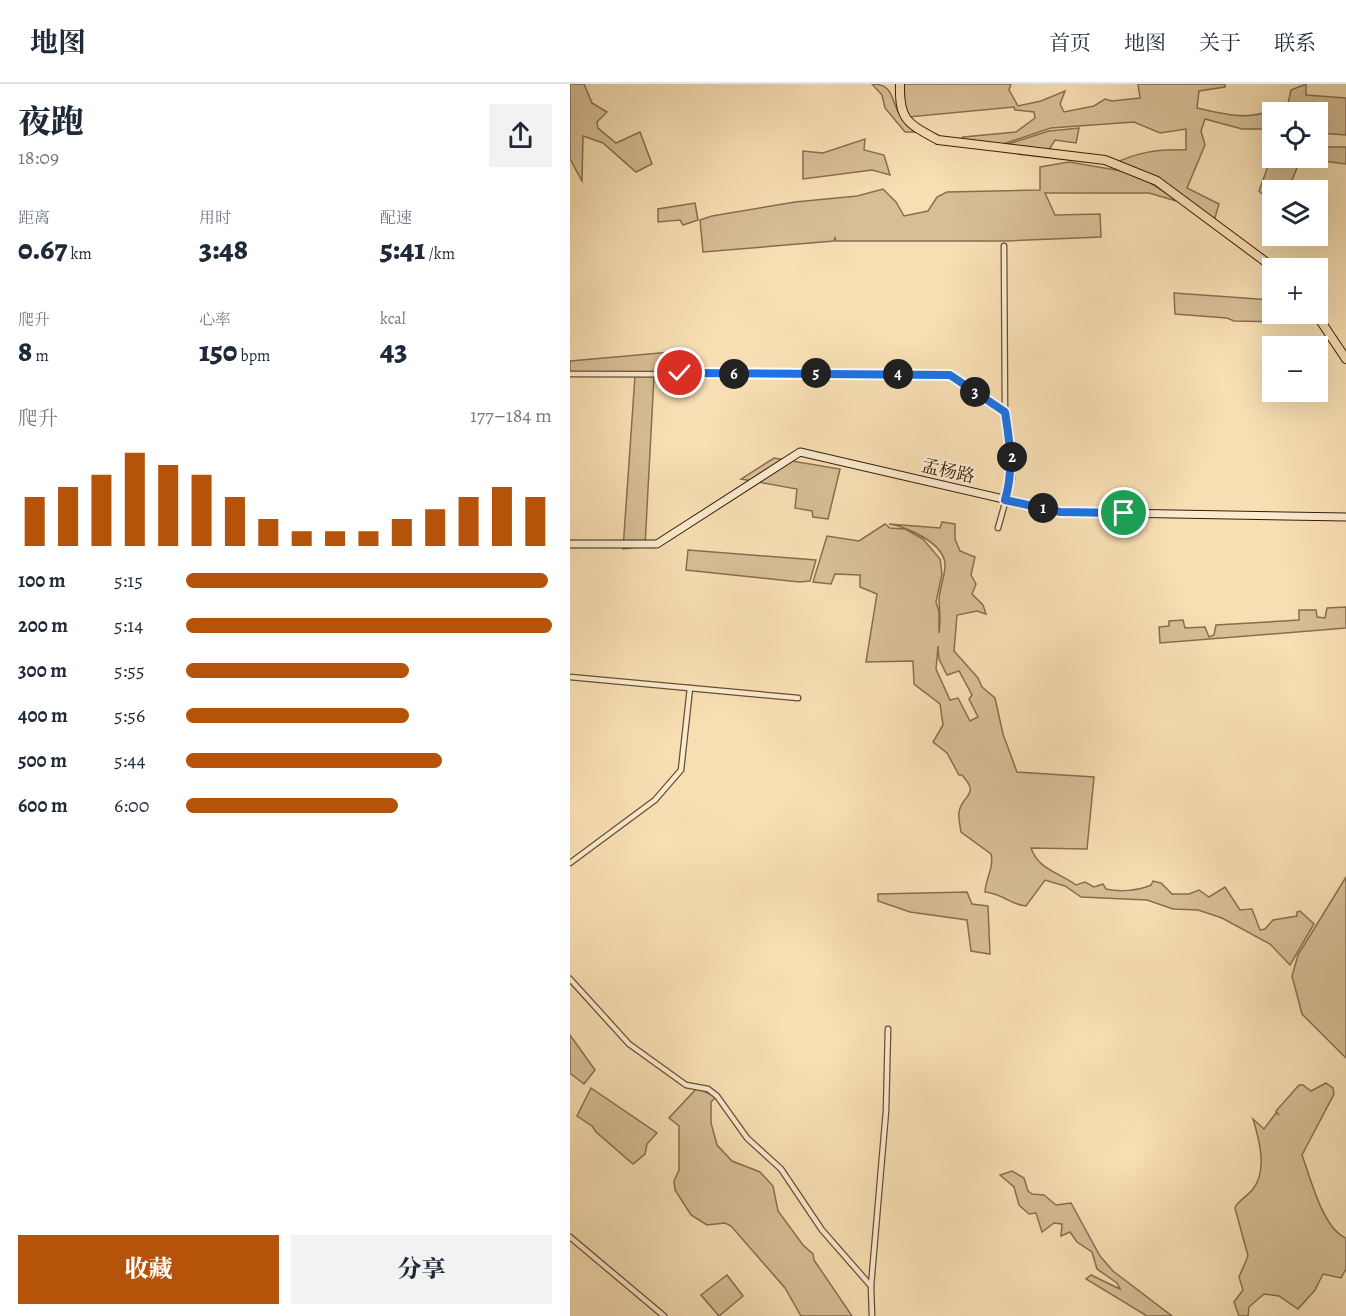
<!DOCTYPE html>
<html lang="zh">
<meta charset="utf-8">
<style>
body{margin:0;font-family:Alegreya,"Noto Serif SC",serif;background:#f2f2f3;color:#1f2937;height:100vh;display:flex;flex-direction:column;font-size:22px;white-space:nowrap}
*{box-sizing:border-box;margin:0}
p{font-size:20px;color:#747a83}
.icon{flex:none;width:33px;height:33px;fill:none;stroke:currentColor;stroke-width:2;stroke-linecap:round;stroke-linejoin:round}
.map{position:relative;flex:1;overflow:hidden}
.side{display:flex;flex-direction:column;background:#fff;width:570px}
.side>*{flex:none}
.fabs{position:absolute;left:692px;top:18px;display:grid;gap:12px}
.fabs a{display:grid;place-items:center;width:66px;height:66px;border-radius:0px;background:#fff;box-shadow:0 6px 24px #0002;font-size:30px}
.pin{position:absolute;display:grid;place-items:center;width:51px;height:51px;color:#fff;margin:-26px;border:3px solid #fff;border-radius:50%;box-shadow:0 2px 6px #0007}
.km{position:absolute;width:30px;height:30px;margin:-15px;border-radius:50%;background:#222;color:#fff;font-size:16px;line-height:30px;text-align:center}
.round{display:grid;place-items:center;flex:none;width:63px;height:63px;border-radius:0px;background:#f2f2f3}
.headline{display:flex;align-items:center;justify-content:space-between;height:102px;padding:0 18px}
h1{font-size:33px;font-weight:800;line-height:45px}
.metrics{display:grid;grid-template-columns:repeat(3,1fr);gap:9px;height:102px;padding:6px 18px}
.metrics div{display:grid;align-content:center}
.metrics b{font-size:30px;font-weight:800}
.metrics small{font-size:16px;font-weight:400}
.metrics p{font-size:16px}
.chart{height:168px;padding:12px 18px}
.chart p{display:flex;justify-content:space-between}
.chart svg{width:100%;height:108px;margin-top:6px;stroke:#b45309;stroke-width:6}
.action{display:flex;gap:12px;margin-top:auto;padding:12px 18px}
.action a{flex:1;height:69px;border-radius:0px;background:#b45309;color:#fff;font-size:24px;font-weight:800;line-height:69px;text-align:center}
.action a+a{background:#f2f2f3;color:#1f2937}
ul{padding:0 18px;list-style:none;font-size:20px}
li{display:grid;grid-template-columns:96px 72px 1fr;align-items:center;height:45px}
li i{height:15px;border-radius:8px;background:#b45309}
header{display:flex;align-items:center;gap:36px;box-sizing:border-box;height:84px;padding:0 30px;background:#fff;border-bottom:2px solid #e0e1e3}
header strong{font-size:28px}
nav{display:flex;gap:33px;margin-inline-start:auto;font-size:21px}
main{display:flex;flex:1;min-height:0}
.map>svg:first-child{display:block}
.green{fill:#d7be96;stroke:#886e4f;stroke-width:1.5;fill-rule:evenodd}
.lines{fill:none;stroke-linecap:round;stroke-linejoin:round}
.street-casing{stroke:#684e33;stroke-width:7}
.secondary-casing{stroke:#381d08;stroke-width:9}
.primary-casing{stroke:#381d08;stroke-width:10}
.street{stroke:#faeace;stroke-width:4.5}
.secondary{stroke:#faeace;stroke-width:7}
.primary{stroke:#f7dfb3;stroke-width:8}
.route-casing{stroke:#fff;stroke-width:12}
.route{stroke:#1a73e8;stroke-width:8}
.labels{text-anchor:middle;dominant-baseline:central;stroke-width:4.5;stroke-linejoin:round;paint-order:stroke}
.street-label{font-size:18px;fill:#381d08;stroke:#faeace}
</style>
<header>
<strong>地图</strong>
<nav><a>首页</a><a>地图</a><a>关于</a><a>联系</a></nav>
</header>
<main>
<section class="side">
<div class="headline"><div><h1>夜跑</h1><p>18:09</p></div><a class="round"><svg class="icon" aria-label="share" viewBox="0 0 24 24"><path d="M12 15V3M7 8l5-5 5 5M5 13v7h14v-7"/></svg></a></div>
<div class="metrics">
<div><p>距离</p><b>0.67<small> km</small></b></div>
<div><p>用时</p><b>3:48</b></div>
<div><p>配速</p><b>5:41<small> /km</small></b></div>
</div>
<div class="metrics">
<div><p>爬升</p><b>8<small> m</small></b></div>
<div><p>心率</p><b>150<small> bpm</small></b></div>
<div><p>kcal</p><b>43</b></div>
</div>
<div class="chart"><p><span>爬升</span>177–184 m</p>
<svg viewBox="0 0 160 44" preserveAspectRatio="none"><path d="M5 44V24M15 44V20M25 44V15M35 44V6M45 44V11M55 44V15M65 44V24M75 44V33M85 44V38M95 44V38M105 44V38M115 44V33M125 44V29M135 44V24M145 44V20M155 44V24"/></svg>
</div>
<ul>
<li><b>100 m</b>5:15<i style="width:99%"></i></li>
<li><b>200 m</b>5:14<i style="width:100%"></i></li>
<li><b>300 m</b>5:55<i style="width:61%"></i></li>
<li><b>400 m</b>5:56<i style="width:61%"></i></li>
<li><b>500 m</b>5:44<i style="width:70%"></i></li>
<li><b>600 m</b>6:00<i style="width:58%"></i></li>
</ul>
<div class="action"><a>收藏</a><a>分享</a></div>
</section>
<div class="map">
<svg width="776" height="1232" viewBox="0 0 776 1232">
<rect width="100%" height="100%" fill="#f7dfb3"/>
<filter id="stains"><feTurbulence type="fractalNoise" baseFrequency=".00333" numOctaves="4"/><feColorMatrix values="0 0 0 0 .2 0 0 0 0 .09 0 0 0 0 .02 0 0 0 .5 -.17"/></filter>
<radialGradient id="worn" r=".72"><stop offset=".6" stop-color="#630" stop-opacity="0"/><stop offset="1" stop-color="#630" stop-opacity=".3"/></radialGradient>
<g class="green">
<path d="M 0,0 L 14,0 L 22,19 L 37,28 L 27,38 L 28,44 L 46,59 L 70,48 L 82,80 L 66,88 L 33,59 L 13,52 L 12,97 L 0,75 Z"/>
<path d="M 302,0 C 326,0 320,19 332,34 C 336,39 342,43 347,48 L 335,48 L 315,24 L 312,11 Z"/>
<path d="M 330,0 L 441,0 L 439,6 L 448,22 L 471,17 L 495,7 L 490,20 L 494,28 L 524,22 L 535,15 L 542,17 L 570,14 L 568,0 L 655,0 L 655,3 L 629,7 L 627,24 C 665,33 683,37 718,20 L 721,6 L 736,0 L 736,11 L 776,14 L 776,51 L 751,49 L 747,46 L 747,28 L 702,28 L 702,48 L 696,45 L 672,45 L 635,35 L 631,47 L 635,61 L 617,104 L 649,120 L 644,137 L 583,94 L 543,80 C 567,68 589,65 616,66 L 616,45 L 590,49 L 564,38 L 481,44 L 427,62 L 389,56 L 393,53 L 446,48 L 465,34 L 464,28 L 445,26 L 444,23 L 338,33 L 327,8 Z"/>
<path d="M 509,44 L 506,59 L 485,56 L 477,69 L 432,62 L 479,47 Z"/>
<path d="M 295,55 L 294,66 L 314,71 L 320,91 L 302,86 L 233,95 L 233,67 L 253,69 Z"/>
<path d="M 747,63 L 776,63 L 776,80 L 731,74 L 718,106 L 702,106 L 702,120 L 689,107 L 702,71 L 702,74 L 747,74 Z"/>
<path d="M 499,78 L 552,87 L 573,94 L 610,118 L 579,109 L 475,109 L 485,131 L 530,130 L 531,153 L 437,157 L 266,157 L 265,153 L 264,157 L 133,168 L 130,136 L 142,132 L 225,118 L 287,112 L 313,105 L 326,118 L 334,132 L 358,127 L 367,113 L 377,108 L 470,106 L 470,83 Z"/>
<path d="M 125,119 L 128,136 L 113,141 L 110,136 L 88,138 L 88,125 Z"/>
<path d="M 604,209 L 702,216 L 702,230 L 710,230 L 709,238 L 664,237 L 657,234 L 605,230 Z"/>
<path d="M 112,267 L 113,289 L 0,290 L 0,277 Z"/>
<path d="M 65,292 L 84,292 L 75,462 L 53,465 Z"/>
<path d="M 204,374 L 270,385 L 258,435 L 243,433 L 242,427 L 225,424 L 227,405 L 171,395 Z"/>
<path d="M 372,438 L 385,440 L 385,455 L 390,467 L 405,473 L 401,491 L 406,500 L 402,510 L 413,521 L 416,530 L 407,527 L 387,531 L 384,567 L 408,594 L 412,603 L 425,614 L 433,650 L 447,688 L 524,693 L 517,765 L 461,764 C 469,786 488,788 506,801 L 515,798 L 524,803 L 533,800 L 536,805 C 548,808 568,807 581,801 L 583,797 L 591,799 L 602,810 L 619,810 L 629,806 L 639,813 L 655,803 L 670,826 L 682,825 L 690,846 L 695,845 L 703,836 L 727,832 L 727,828 L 730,827 L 744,840 L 720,881 L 700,860 L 652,834 L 628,826 L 603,825 L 577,816 L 511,813 L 495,802 L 475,796 L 456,822 C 438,820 434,810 415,808 C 416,793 424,784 421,770 L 391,748 C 390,741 388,734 389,728 C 392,710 411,712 392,691 L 389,691 L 377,669 L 363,658 L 373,641 L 370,620 L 344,600 L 343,577 L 296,578 L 307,510 L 290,503 L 290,491 L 265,490 L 261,500 L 243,498 L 257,452 L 289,457 L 315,440 L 320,444 L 335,445 L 353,455 L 370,475 L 372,490 L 366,518 L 369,528 L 369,549 C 371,537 370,529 369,517 C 369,504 376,491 375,479 C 372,458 337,443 319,440 L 370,444 ZM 368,562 L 369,575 L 377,591 L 389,587 L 402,611 L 399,615 L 408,633 L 400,637 L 388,614 L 380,616 L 366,585 Z"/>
<path d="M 118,466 L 246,476 L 240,497 L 229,498 L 116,486 Z"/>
<path d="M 776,523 L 776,544 L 590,559 L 589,543 L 599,542 L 599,537 L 613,536 L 615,544 L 635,543 L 639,553 L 644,551 L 646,541 L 729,536 L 729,526 L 746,526 L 747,533 L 755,534 L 757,524 Z"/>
<path d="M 776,793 L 776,974 L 732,930 L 722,892 L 728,871 Z"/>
<path d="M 397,808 L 402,820 L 418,822 L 420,870 L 401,867 L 397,836 L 340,828 L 308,817 L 308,810 Z"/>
<path d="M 0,951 L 25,986 L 14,1000 L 0,989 Z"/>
<path d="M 756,999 L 763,1004 L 764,1010 L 732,1071 C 741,1095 753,1145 776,1154 L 776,1185 L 771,1194 L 753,1190 L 745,1206 L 728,1225 L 709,1212 L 694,1210 L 679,1223 L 678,1232 L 669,1232 L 664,1218 L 673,1206 L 669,1193 L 678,1172 L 665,1124 C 668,1116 677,1113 683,1105 C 698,1086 689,1055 683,1035 L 694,1045 L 706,1029 L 708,1030 L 706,1027 L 729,1001 L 733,1001 L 741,1007 Z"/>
<path d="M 21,1004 L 87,1049 L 77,1060 L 75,1070 L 63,1080 L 26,1048 L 22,1042 L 7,1032 Z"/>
<path d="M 127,1004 L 146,1013 L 141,1018 L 141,1039 L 147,1061 L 162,1077 L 190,1088 L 203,1102 L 208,1127 L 233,1161 L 243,1170 L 244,1176 L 282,1232 L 231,1232 L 215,1204 L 161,1142 L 155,1139 L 137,1141 L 121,1131 L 105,1106 L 104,1097 L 109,1086 L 109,1042 L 99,1034 Z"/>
<path d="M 442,1087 L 454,1094 L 458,1107 L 462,1110 L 474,1111 L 486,1121 L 501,1119 L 530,1172 L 543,1187 L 602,1232 L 577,1232 L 516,1195 L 521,1191 L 550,1205 L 547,1199 L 527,1185 L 522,1168 L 507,1158 L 500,1148 L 491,1152 L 492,1140 L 484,1139 L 472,1148 L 466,1129 L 459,1130 L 449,1121 L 444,1103 L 430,1091 Z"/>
<path d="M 157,1191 L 173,1212 L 149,1232 L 131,1211 Z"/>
</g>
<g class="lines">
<g class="street-casing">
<g id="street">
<path d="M 0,290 L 380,291 L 435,329"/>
<path d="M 428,444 L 442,394 L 442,374 L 435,329 L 434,162"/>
<path d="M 0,593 L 228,614"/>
<path d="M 0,779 L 85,716 L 111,686 L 120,604"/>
<path d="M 0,895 L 59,960 L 116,1001 L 138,1005 L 147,1012 L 177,1054 L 211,1085 L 252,1146 L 301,1202"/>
<path d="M 0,1153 L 94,1232"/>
<path d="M 302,1232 L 301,1202 L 316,1027 L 318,945"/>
</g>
</g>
<g class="secondary-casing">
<path id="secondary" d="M 0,460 L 87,460 L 230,368 L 490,428 L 776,433"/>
</g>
<g class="primary-casing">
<g id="primary">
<path d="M 330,0 C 329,36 337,39 368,56 L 535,76 L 587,97 L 704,184"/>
<path d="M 746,230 L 776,275"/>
</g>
</g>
<use href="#street" class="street"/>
<use href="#secondary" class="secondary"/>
<use href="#primary" class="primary"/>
</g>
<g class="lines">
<g class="route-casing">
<path id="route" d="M 110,289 L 380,291 L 435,328 C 440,360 444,385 435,416 L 490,428 L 554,429"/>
</g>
<use href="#route" class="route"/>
</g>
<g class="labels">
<g class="street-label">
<text transform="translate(378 387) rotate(13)">孟杨路</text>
</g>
</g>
<rect width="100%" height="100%" filter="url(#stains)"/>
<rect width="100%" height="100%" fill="url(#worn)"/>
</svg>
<div class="fabs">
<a><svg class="icon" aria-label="locate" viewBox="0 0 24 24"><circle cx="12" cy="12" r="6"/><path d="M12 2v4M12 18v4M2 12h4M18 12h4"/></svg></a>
<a><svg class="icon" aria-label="layers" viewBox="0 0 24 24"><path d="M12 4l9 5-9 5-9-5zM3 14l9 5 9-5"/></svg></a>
<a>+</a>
<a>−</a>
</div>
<div class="pin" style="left:554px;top:429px;background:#1e9e55"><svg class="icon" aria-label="arrive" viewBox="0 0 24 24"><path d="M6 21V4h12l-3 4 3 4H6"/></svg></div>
<div class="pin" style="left:110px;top:289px;background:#d93025"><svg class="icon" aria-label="check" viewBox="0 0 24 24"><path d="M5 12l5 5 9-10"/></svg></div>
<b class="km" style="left:473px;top:424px">1</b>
<b class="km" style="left:442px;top:373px">2</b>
<b class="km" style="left:405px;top:308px">3</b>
<b class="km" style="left:328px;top:290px">4</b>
<b class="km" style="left:246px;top:289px">5</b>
<b class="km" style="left:164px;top:290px">6</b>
</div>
</main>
